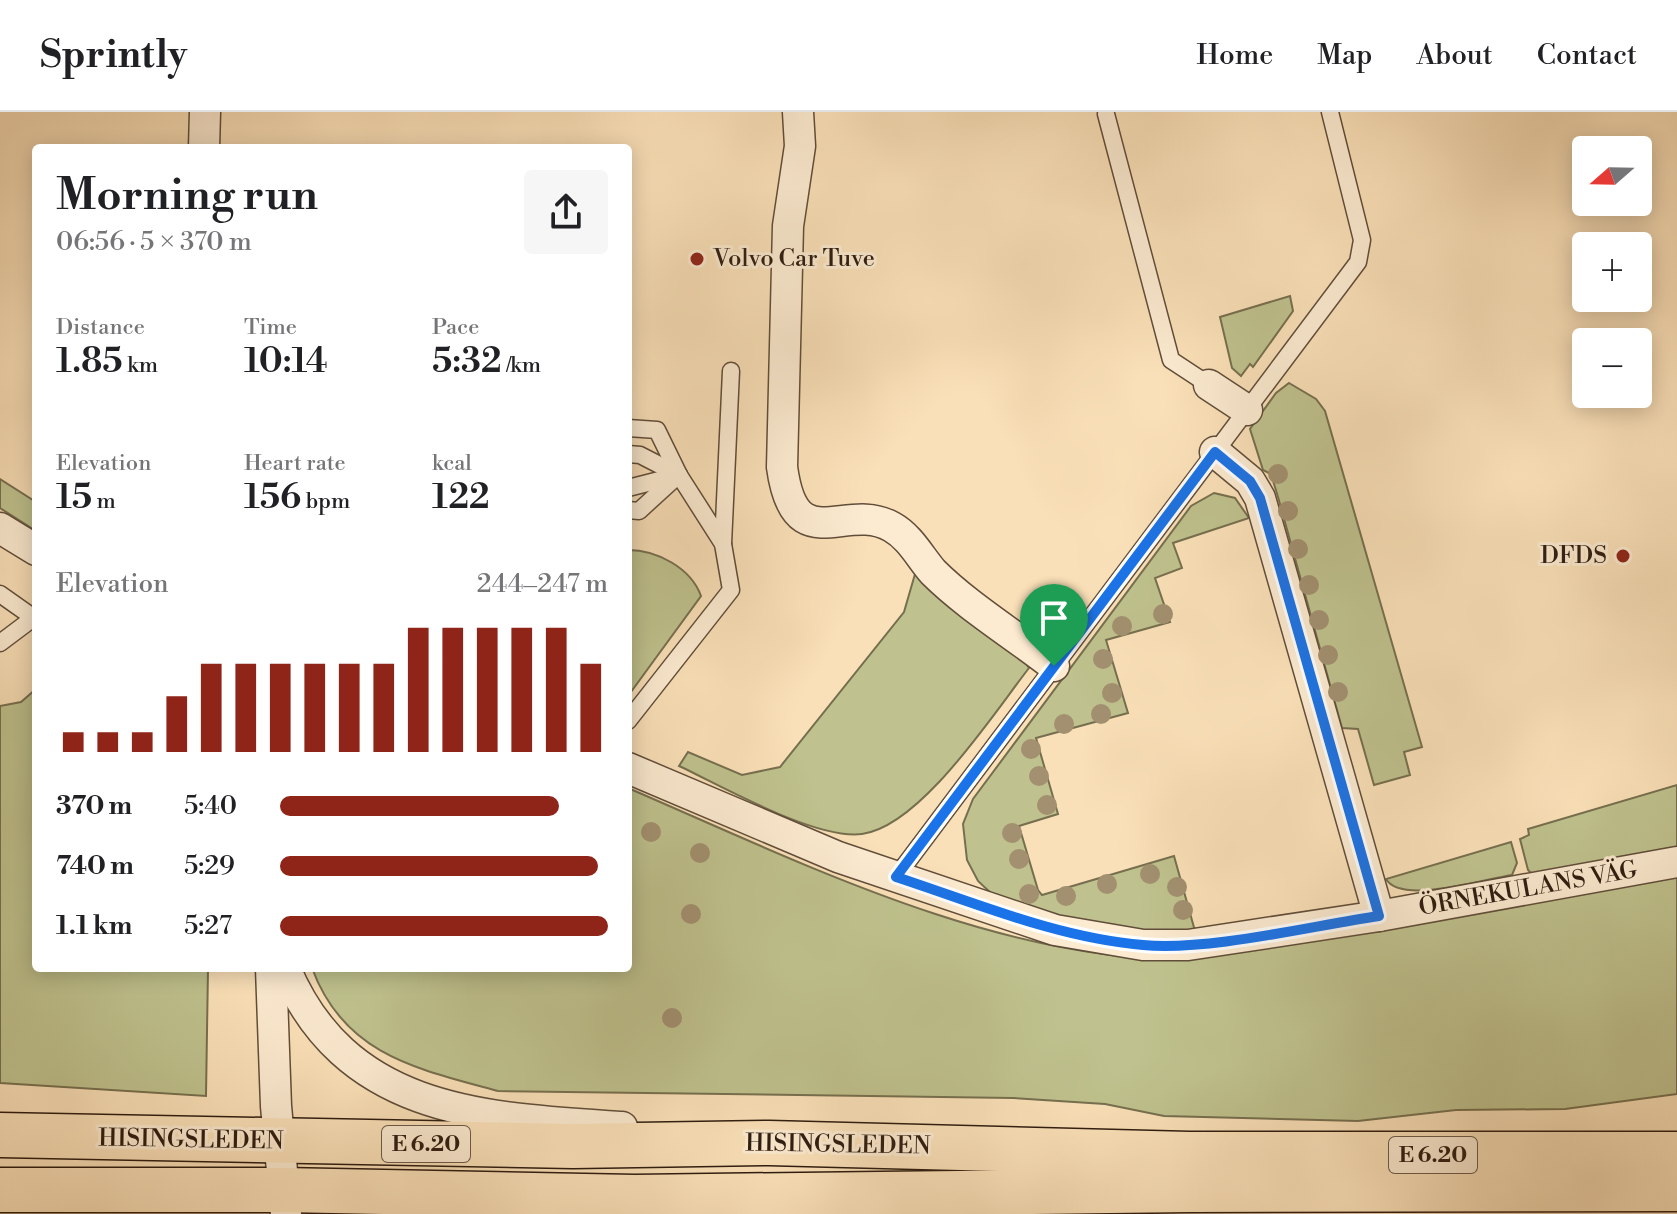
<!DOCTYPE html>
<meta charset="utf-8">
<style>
body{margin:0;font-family:"Libre Bodoni",serif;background:#f6f6f6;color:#202124;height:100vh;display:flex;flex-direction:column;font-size:30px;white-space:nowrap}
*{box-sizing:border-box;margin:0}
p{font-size:26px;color:#757577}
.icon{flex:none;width:44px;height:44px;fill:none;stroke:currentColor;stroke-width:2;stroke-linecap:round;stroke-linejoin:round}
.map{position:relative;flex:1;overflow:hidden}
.side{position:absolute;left:32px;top:32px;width:600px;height:828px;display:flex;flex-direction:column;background:#fff;border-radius:8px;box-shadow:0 4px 20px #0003}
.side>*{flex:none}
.needle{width:52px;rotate:250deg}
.tools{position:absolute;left:1572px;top:24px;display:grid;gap:16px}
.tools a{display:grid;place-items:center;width:80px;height:80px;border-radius:8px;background:#fff;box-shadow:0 4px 20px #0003;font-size:40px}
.pin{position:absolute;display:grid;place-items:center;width:68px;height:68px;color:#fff;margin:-82px -34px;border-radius:50% 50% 50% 0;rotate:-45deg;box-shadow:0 0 8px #0007}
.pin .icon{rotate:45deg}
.round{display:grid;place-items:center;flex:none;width:84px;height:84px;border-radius:8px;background:#f6f6f6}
.summary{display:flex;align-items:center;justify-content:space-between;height:136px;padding:0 24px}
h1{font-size:44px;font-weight:600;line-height:60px}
.metrics{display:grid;grid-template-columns:repeat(3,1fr);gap:12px;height:136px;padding:8px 24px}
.metrics div{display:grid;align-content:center}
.metrics b{font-size:34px;font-weight:600}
.metrics small{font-size:22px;font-weight:400}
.metrics p{font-size:22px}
.chart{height:224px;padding:16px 24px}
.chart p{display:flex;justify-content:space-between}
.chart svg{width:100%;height:144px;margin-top:8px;stroke:#8f2418;stroke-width:6}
ul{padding:0 24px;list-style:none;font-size:26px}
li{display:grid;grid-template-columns:128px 96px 1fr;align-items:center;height:60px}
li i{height:20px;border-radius:10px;background:#8f2418}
header{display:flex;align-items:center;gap:48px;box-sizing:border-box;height:112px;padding:0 40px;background:#fff;border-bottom:2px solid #e0e0e0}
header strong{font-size:38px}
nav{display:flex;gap:44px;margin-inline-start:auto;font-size:28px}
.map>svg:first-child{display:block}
.green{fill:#bfc28e;stroke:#766f4f;stroke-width:2}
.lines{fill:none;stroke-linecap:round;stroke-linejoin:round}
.service-casing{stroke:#614d3a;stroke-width:19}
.minor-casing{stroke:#614d3a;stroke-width:33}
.trunk-casing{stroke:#2e1c10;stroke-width:47}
.service{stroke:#fcebd1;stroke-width:16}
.minor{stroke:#fcebd1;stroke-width:30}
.trunk{stroke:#fae0b8;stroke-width:44}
.tree{fill:#a29070}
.route-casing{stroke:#fff;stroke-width:16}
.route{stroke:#1a73e8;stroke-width:10}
.poi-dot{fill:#8f2418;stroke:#fcebd1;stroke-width:3}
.labels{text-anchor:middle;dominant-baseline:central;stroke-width:6;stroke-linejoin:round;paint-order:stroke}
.shield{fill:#fcebd1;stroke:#6c5a4a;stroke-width:2}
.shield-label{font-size:22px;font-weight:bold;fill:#2e1c10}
.poi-label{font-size:24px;fill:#2e1c10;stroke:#fcebd1;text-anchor:start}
.street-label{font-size:24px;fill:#2e1c10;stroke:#fcebd1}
</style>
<header>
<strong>Sprintly</strong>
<nav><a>Home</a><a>Map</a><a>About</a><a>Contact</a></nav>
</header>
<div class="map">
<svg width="1677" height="1102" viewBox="0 0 1677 1102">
<rect width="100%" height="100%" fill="#fae0b8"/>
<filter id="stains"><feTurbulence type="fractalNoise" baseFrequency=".0025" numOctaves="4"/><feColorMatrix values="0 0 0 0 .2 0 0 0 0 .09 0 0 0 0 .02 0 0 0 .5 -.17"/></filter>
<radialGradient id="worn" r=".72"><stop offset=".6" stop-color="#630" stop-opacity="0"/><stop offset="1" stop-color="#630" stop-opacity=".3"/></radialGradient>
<g class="green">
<path d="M 1290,184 L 1293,199 L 1253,255 L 1250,252 L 1241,264 L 1232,256 L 1220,205 Z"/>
<path d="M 1289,271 L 1316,287 L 1325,299 L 1422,635 L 1404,640 L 1410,663 L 1374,673 L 1358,617 L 1342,616 L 1278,385 L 1271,362 L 1263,358 L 1250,317 L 1276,281 Z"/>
<path d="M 0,367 L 36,390 L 36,419 L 0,396 Z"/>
<path d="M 1214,381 L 1235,386 L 1249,406 L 1173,431 L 1182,456 L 1155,466 L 1170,510 L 1106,528 L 1128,601 L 1036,626 L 1058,702 L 1019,714 L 1038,778 L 1042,783 L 1174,744 L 1195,819 L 1102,818 L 993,783 L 978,769 L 967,748 L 963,712 L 973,687 L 1191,394 Z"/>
<path d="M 628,438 C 657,438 691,456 701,484 L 628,584 Z"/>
<path d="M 915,462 L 1007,523 L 1029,556 C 993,602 921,714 862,722 C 815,728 722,674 679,654 L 688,640 L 742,663 L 780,655 L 904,500 Z"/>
<path d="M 36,577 L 36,856 L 208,856 L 206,984 L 0,971 L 0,594 L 21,590 Z"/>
<path d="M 1677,673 L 1677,738 L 1532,762 L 1528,758 L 1520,727 L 1529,723 L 1528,717 Z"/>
<path d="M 628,676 C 802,751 993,847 1186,848 L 1677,764 L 1677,982 L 1565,997 L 1456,998 L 1358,1009 L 1164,1004 L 1105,992 L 1013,986 L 498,979 C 417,957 344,943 312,856 L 628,856 Z"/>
<path d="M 1511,730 L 1517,751 L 1512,763 C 1484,767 1401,793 1386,767 Z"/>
</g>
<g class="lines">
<g class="service-casing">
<g id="service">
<path d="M 1106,2 L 1171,248 L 1209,273"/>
<path d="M 628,316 L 657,318 L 679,363"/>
<path d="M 628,342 L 640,343 L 679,363"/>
<path d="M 628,376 L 679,363 L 723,432 L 731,478 L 628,609"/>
<path d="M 628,398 L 639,399 L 674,367"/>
<path d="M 723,432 L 731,259"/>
<path d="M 0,482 L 34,506"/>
<path d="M 0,531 L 36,504"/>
<path d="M 896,765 L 1358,150 L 1362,128 L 1330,0"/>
</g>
</g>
<g class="minor-casing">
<g id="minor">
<path d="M 798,0 L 800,34 L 788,114 L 782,355 C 795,450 845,388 892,415 C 910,425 920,445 933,460 C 967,494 1016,524 1054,554"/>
<path d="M 204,36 L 205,0"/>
<path d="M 1209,273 L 1247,298"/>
<path d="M 1215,340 L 1250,369 L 1260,386 L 1379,804"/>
<path d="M 0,416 L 36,438"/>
<path d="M 628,656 L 838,745 L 1055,818 L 1143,833 L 1188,833 L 1379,804 L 1677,750"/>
<path d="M 271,856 L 276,994 L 286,1102"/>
<path d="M 285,856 C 346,1002 485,1006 622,1015"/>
</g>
</g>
<g class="trunk-casing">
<g id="trunk">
<path d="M 0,1023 L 573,1034 L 769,1031 L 1189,1042 L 1677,1042"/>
<path d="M 0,1078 L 283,1078 L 635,1085 L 1190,1078 L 1677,1077"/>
</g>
</g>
<use href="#service" class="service"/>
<use href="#minor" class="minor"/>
<use href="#trunk" class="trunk"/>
</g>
<g class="tree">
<circle cx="1278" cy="362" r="10"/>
<circle cx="1288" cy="399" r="10"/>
<circle cx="1298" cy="437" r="10"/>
<circle cx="1309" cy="473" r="10"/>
<circle cx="1163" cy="502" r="10"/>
<circle cx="1319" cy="508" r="10"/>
<circle cx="1122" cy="514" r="10"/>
<circle cx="1328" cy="543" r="10"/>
<circle cx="1103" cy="547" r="10"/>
<circle cx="1338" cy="580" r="10"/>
<circle cx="1112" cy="581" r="10"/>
<circle cx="1101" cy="602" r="10"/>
<circle cx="1064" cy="612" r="10"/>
<circle cx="1031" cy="637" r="10"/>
<circle cx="1039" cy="664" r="10"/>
<circle cx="1047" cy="693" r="10"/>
<circle cx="651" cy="720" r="10"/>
<circle cx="1012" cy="721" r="10"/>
<circle cx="700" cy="741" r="10"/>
<circle cx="1019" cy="747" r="10"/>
<circle cx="1150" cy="762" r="10"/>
<circle cx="1107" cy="772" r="10"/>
<circle cx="1177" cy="775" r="10"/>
<circle cx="1029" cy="782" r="10"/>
<circle cx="1066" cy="784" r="10"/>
<circle cx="1183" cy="798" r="10"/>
<circle cx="691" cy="802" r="10"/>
<circle cx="672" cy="906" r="10"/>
</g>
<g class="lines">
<g class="route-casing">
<path id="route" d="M 1215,340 L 1250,369 L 1260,386 L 1379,804 C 1310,814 1210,839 1143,833 C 1058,826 976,791 896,765 Z"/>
</g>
<use href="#route" class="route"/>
</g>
<g class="poi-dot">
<circle cx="697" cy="147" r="8"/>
<circle cx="1623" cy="444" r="8"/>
</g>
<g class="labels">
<g class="shield">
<rect x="382" y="1014" width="88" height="36" rx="6"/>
<rect x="1389" y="1025" width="88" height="36" rx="6"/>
</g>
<g class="shield-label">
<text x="426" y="1032">E 6.20</text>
<text x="1433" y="1043">E 6.20</text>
</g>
<g class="poi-label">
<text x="713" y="147">Volvo Car Tuve</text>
<text x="1607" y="444" text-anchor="end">DFDS</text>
</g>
<g class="street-label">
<text transform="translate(1528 777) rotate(-10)">ÖRNEKULANS VÄG</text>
<text transform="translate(191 1028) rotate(1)">HISINGSLEDEN</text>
<text transform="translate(838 1033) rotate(1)">HISINGSLEDEN</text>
</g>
</g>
<rect width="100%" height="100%" filter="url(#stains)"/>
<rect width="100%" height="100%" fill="url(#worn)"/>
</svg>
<div class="tools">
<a><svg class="needle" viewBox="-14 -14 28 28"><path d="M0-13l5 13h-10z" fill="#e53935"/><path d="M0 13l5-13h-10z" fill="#757577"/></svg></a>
<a>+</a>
<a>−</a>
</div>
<div class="pin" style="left:1054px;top:554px;background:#1e9e55"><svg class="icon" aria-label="arrive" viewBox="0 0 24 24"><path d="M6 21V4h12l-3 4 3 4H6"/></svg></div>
<section class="side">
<div class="summary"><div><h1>Morning run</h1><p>06:56 · 5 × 370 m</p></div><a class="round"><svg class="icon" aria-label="share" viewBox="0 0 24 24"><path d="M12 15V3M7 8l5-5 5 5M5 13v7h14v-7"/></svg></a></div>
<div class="metrics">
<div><p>Distance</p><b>1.85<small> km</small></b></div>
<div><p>Time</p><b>10:14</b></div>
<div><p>Pace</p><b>5:32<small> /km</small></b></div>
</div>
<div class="metrics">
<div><p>Elevation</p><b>15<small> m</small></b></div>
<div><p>Heart rate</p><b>156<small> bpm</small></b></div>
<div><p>kcal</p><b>122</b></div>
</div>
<div class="chart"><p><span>Elevation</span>244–247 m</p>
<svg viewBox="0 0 160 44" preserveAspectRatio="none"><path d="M5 44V38M15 44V38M25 44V38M35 44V27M45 44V17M55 44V17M65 44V17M75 44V17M85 44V17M95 44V17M105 44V6M115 44V6M125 44V6M135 44V6M145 44V6M155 44V17"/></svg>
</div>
<ul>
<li><b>370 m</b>5:40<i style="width:85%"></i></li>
<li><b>740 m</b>5:29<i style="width:97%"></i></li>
<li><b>1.1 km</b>5:27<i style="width:100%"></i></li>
</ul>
</section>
</div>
